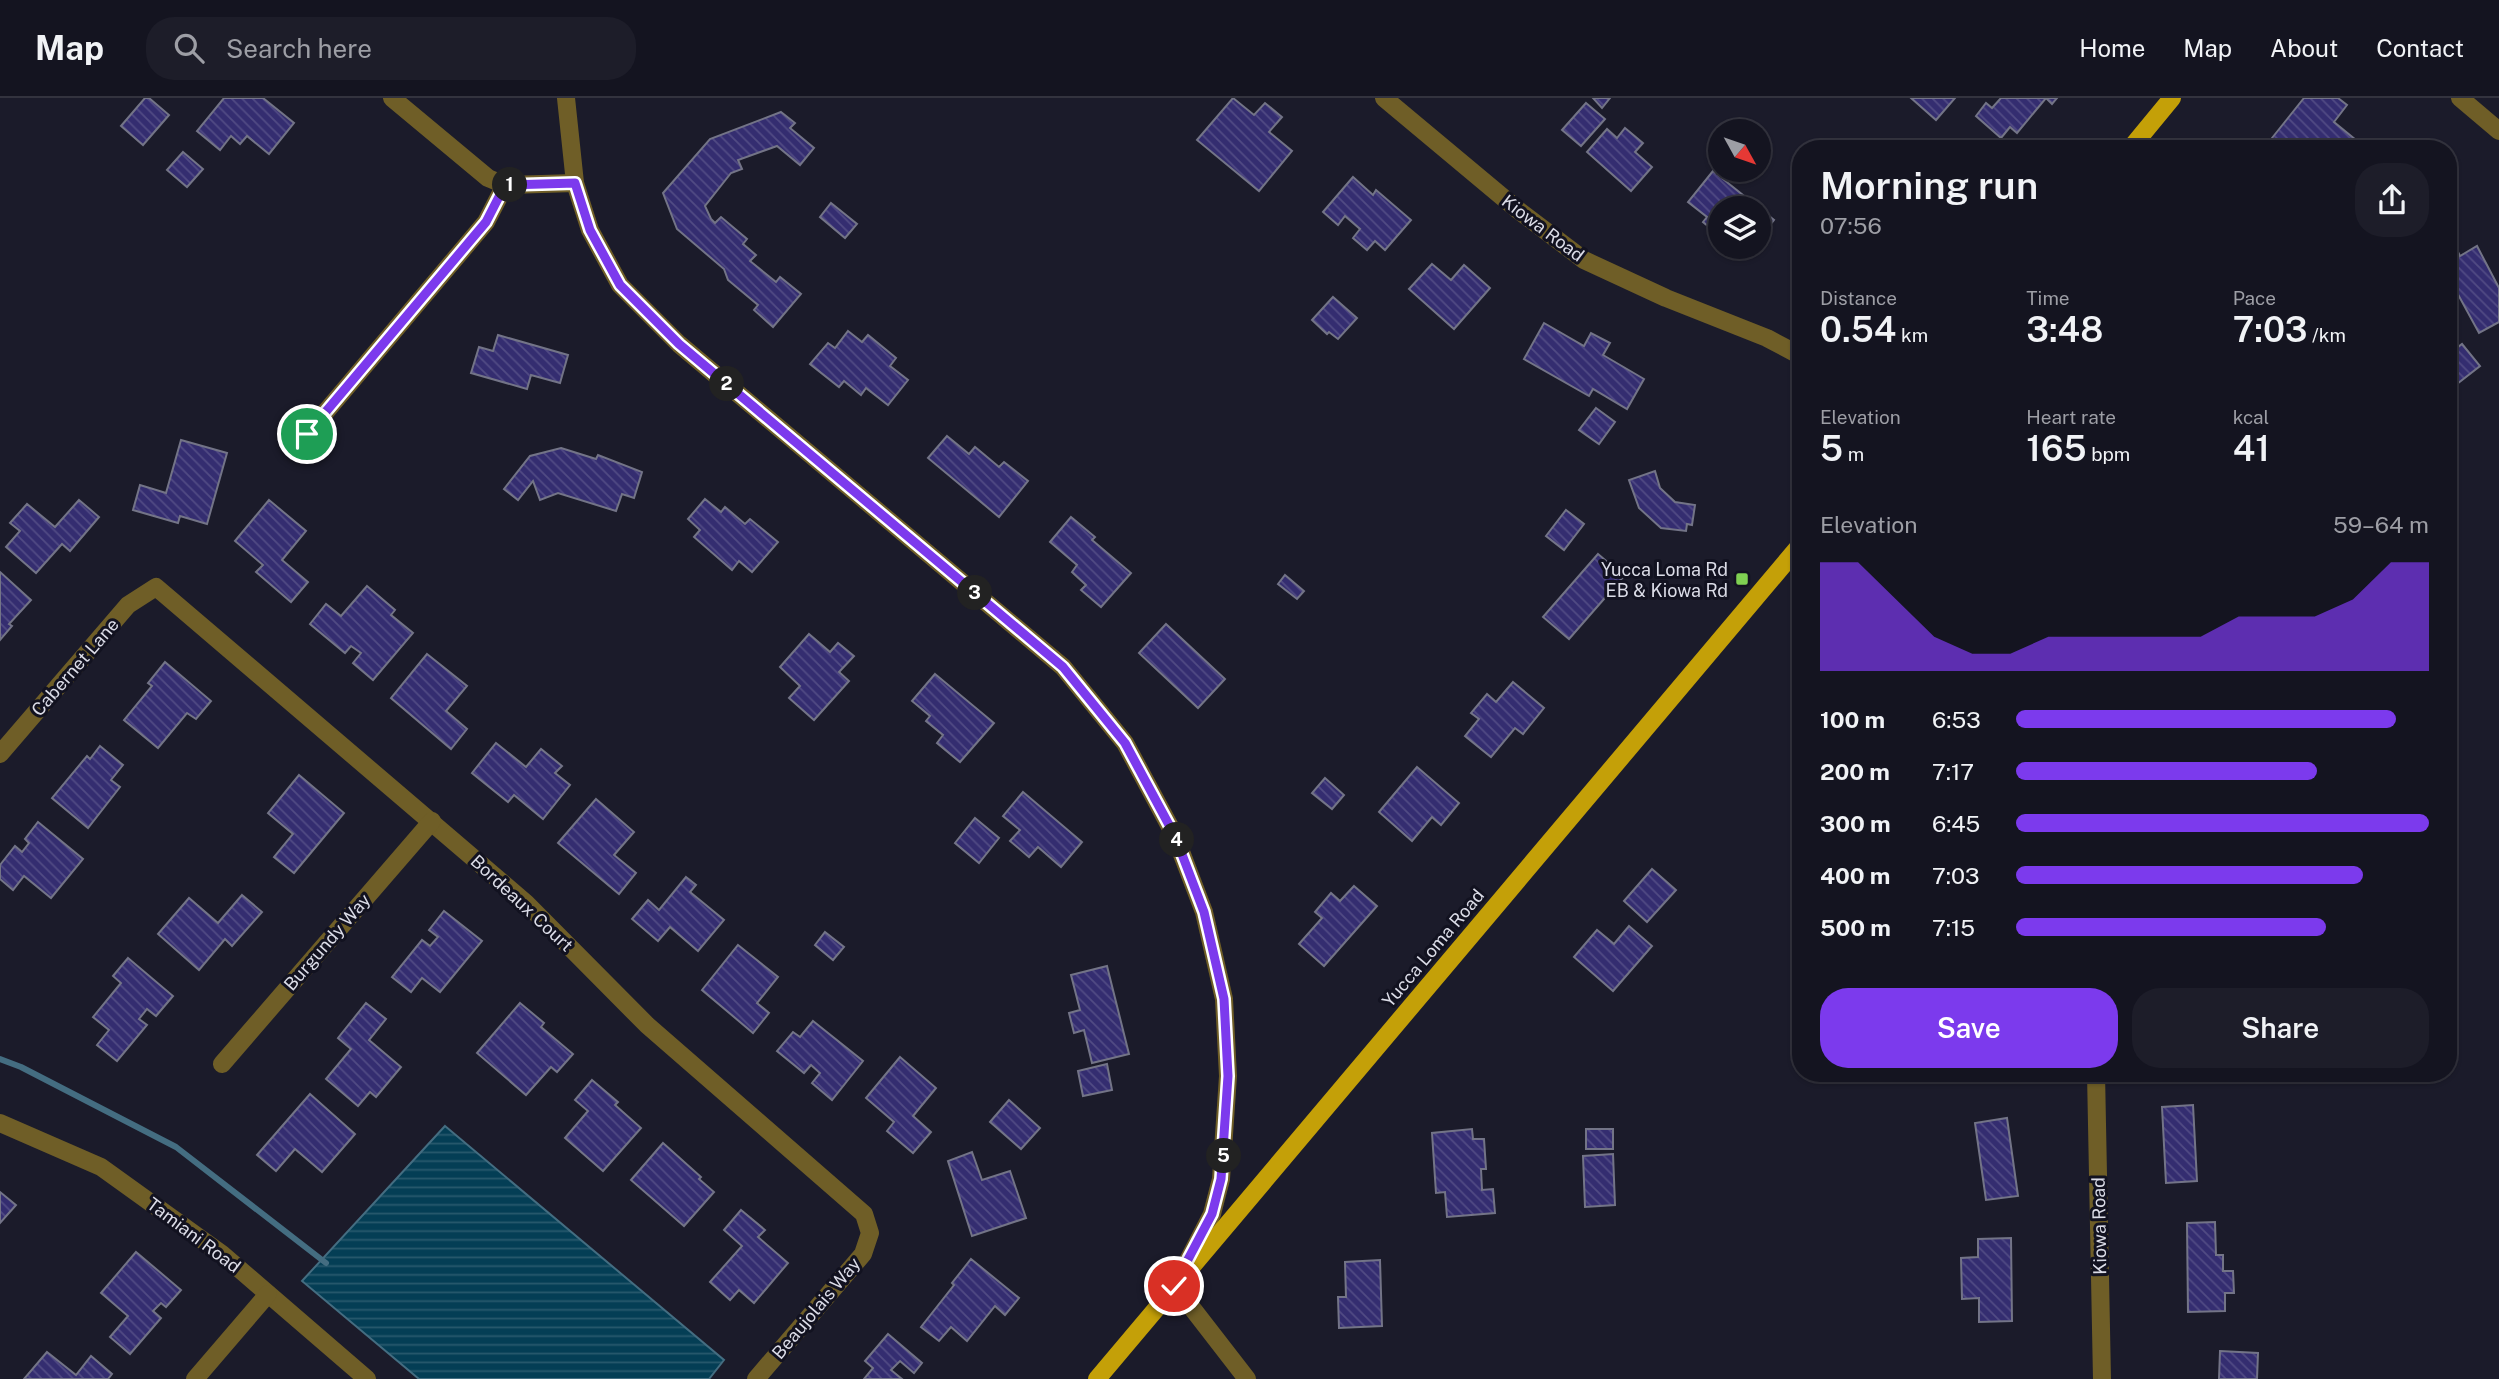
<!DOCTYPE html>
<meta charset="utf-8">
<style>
body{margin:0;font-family:"Public Sans",sans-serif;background:#1d1d29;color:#f1f3f6;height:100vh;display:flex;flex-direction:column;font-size:26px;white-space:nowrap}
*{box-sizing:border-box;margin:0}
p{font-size:23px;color:#9d9ea5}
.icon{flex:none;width:38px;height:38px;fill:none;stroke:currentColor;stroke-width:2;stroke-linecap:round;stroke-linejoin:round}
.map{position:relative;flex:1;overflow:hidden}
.details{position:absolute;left:1792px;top:42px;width:665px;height:942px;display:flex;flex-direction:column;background:#141420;border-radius:28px;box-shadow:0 2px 5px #0004,0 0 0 2px #33333e}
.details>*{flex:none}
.needle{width:46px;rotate:130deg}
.controls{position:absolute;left:1708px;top:21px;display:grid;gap:14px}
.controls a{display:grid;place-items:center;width:63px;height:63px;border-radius:50%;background:#141420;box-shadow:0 2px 5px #0004,0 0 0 2px #33333e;font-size:35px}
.pin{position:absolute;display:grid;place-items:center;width:60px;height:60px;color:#fff;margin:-30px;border:4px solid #fff;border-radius:50%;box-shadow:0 2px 7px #0007}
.km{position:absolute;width:35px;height:35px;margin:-18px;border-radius:50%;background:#222;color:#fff;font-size:19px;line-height:35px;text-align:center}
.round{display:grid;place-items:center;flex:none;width:74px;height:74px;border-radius:28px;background:#1d1d29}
.head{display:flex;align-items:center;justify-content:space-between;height:119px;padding:0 28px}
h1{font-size:38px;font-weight:600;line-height:52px}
.figures{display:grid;grid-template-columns:repeat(3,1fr);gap:10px;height:119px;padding:7px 28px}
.figures div{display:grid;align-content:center}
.figures b{font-size:35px;font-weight:600}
.figures small{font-size:19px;font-weight:400}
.figures p{font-size:19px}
.chart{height:196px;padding:14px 28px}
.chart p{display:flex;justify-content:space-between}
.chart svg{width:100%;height:126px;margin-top:7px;fill:#7c3aed;opacity:.7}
.primary-button{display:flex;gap:14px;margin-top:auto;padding:14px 28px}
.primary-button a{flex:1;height:80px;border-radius:28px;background:#7c3aed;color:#fff;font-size:28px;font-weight:600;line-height:80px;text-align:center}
.primary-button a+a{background:#1d1d29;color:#f1f3f6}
ul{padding:0 28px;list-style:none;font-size:23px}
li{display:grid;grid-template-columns:112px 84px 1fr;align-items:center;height:52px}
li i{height:18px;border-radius:9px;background:#7c3aed}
header{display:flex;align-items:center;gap:42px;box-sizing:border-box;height:98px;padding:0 35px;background:#141420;border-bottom:2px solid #33333e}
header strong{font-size:33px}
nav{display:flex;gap:38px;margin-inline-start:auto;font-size:24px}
.search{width:490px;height:63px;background:#1d1d29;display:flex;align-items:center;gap:18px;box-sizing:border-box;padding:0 24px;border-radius:28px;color:#9d9ea5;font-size:26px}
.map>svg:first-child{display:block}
.water{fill:url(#water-rules);stroke:#446d81;stroke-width:2}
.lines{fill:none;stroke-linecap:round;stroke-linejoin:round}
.stream{stroke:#446d81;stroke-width:6}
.building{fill:url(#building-back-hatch);stroke:#737487;stroke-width:2}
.minor{stroke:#6f5e27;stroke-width:18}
.major{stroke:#c4a008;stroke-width:18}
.route-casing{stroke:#fff;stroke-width:14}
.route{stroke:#7c3aed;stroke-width:9}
.poi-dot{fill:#7fd052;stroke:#121220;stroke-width:2.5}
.labels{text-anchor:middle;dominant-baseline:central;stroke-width:6;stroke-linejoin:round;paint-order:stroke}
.street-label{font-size:18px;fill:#dbdce7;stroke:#121220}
.poi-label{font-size:18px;fill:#dbdce7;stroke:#121220;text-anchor:end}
</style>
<header>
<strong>Map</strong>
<div class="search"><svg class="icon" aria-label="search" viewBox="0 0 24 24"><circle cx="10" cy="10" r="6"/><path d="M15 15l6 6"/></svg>Search here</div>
<nav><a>Home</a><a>Map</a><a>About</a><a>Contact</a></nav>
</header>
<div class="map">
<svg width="2499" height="1281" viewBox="0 0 2499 1281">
<defs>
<pattern id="water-rules" width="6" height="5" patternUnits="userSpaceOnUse" patternTransform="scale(1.75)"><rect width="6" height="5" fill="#043e55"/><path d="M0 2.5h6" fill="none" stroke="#28596d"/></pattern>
<pattern id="building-back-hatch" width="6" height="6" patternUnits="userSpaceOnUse" patternTransform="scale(1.75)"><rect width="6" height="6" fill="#342d70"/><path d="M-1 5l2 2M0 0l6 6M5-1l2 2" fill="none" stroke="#514b84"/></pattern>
</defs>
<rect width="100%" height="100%" fill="#1b1b2a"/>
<path class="water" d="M 445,1028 L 724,1262 L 709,1281 L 419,1281 L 302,1183 Z"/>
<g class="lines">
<path class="stream" d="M 0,961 L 21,969 L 176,1049 L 326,1165"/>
</g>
<g class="building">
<path d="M 145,0 L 149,0 L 169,17 L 143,47 L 121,28 Z"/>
<path d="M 224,0 L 263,0 L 294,25 L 269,56 L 247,38 L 240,46 L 231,38 L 220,52 L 197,33 Z"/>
<path d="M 1233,0 L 1254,17 L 1265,5 L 1282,19 L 1269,34 L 1292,53 L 1259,93 L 1197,42 Z"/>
<path d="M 1593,0 L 1610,0 L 1602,10 Z"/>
<path d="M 1911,0 L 1955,0 L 1936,22 Z"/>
<path d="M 2001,0 L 2057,0 L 2052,6 L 2046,0 L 2017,35 L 2010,29 L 2001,40 L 1976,18 L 1986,5 L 1992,10 Z"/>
<path d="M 2304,0 L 2338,0 L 2347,7 L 2334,24 L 2367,51 L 2285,51 L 2272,40 Z"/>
<path d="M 1586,5 L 1605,21 L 1581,48 L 1562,32 Z"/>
<path d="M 781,14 L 795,25 L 790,30 L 814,50 L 800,67 L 777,48 L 738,62 L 742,71 L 731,75 L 705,108 L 711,121 L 715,125 L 721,119 L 747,141 L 743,146 L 756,157 L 750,163 L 776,184 L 780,179 L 801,196 L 773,229 L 754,212 L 758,207 L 728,182 L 724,171 L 677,131 L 663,95 L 710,41 Z"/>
<path d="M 1625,30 L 1643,45 L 1635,54 L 1652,69 L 1631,93 L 1587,54 L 1607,31 L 1617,40 Z"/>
<path d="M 183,54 L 203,71 L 187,89 L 167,72 Z"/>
<path d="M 1713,73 L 1774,122 L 1759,141 L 1759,110 L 1720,110 L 1720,138 L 1703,124 L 1707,119 L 1688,104 Z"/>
<path d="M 1353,79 L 1373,97 L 1376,92 L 1411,122 L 1385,152 L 1375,143 L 1367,152 L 1353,140 L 1360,131 L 1345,118 L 1338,127 L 1323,114 Z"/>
<path d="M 831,105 L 857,126 L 845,140 L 820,119 Z"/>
<path d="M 2452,142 L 2460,158 L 2477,148 L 2499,190 L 2499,224 L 2479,235 L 2448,178 L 2448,144 Z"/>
<path d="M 1734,149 L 1752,149 L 1745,158 Z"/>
<path d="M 1432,166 L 1451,182 L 1464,167 L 1490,190 L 1454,231 L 1409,191 Z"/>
<path d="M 1333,199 L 1357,220 L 1338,241 L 1329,234 L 1327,236 L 1312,222 Z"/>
<path d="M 1544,225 L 1584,248 L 1591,235 L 1610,245 L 1603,257 L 1644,281 L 1627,311 L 1593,291 L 1589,298 L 1524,261 Z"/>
<path d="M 848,233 L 862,244 L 868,237 L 896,260 L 890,268 L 908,282 L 888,307 L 866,290 L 861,297 L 844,283 L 839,289 L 810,266 L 828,245 L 835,250 Z"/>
<path d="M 498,237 L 568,257 L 560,285 L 531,277 L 527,291 L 471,275 L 479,249 L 493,253 Z"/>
<path d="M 2462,246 L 2480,268 L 2448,293 L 2448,257 Z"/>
<path d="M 1596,310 L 1615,324 L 1599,346 L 1579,332 Z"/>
<path d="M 947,338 L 969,356 L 975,349 L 999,369 L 1004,364 L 1028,383 L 999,419 L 928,360 Z"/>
<path d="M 181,342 L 227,355 L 207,426 L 180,418 L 178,425 L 133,412 L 140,387 L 166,395 Z"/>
<path d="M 561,350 L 596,361 L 598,357 L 642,374 L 634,400 L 622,396 L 616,413 L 558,395 L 540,402 L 533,383 L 518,402 L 504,391 L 530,358 Z"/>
<path d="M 1655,373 L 1660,390 L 1675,404 L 1695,407 L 1692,427 L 1687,426 L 1686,433 L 1661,430 L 1639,410 L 1629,382 Z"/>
<path d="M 705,401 L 721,414 L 725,409 L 745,426 L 750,421 L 778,444 L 752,474 L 739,463 L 732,472 L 694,439 L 700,432 L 688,421 Z"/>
<path d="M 79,402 L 99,419 L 70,453 L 62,446 L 36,475 L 6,449 L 20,433 L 10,425 L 27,406 L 55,429 Z"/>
<path d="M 269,402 L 306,433 L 282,462 L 308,484 L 291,504 L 256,474 L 263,467 L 235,443 Z"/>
<path d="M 1566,412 L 1584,426 L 1564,452 L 1546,438 Z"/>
<path d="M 1071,419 L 1095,439 L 1092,442 L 1131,475 L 1101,509 L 1081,492 L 1086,487 L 1072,474 L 1077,467 L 1050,444 Z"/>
<path d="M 1598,456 L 1624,478 L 1569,541 L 1543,519 Z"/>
<path d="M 0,474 L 31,502 L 9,526 L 12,528 L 0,542 Z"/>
<path d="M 1285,477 L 1304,493 L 1297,501 L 1278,486 Z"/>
<path d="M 367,488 L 395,512 L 391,517 L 413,535 L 373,582 L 353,565 L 361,555 L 351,548 L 345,555 L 310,526 L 326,506 L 341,518 Z"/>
<path d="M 1166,526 L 1225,581 L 1198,610 L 1139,555 Z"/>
<path d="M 809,536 L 830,554 L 838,545 L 854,558 L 839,574 L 849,583 L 814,622 L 789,600 L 800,588 L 780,569 Z"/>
<path d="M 427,556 L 467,588 L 446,613 L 467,631 L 451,651 L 391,600 Z"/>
<path d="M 165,564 L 211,603 L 196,621 L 187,615 L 158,650 L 124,622 L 152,588 L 148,585 Z"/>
<path d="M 935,576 L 994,625 L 960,664 L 937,645 L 943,637 L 926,623 L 930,618 L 912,603 Z"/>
<path d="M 1513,584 L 1544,610 L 1523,636 L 1515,630 L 1491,659 L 1465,638 L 1479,621 L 1471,615 L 1487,596 L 1496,604 Z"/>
<path d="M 496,645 L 526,669 L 541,651 L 562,668 L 555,675 L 570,687 L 543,721 L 514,697 L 508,704 L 472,675 Z"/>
<path d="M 100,648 L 123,667 L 111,682 L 120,689 L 88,730 L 52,700 L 87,658 L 90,661 Z"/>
<path d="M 1417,669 L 1459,705 L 1441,727 L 1432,719 L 1412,743 L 1379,714 Z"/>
<path d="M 299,677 L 344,715 L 294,775 L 274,759 L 293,736 L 268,715 Z"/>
<path d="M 1325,680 L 1344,697 L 1332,711 L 1312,695 Z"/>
<path d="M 1023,694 L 1082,744 L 1061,769 L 1038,749 L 1029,759 L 1010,743 L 1020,732 L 1003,718 Z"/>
<path d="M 596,701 L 634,734 L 614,757 L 636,775 L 619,796 L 558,745 Z"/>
<path d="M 975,720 L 999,740 L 979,765 L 955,745 Z"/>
<path d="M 38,724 L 83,761 L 51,800 L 24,778 L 13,792 L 0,781 L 0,767 L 15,748 L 22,754 L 29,745 L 25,741 Z"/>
<path d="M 1652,771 L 1676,792 L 1647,824 L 1624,803 Z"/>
<path d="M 686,779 L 696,787 L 690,794 L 724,822 L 698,853 L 670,829 L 658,843 L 632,821 L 648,802 L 659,812 Z"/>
<path d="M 1354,788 L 1377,808 L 1324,868 L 1299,846 L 1322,820 L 1315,814 L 1331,795 L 1340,803 Z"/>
<path d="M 242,797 L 262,814 L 232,848 L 225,841 L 199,872 L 158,836 L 189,800 L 218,825 Z"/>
<path d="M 444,813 L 482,843 L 440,894 L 422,880 L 411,894 L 392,879 L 422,842 L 430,848 L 438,839 L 429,832 Z"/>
<path d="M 1629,828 L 1652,848 L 1613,893 L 1574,859 L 1597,832 L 1614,846 Z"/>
<path d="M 825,834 L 844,849 L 833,862 L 815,847 Z"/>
<path d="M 738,847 L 778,879 L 757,905 L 769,915 L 753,935 L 702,892 Z"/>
<path d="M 128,860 L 173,898 L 156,918 L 147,911 L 139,921 L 147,927 L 117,963 L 97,947 L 109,932 L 93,919 L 121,885 L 113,878 Z"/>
<path d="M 1107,868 L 1129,956 L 1092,965 L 1084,932 L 1074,935 L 1069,915 L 1080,912 L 1071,877 Z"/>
<path d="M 366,905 L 386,921 L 369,942 L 401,969 L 376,999 L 370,994 L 358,1008 L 326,981 L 351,951 L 338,940 Z"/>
<path d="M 520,905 L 544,925 L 541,929 L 573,956 L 557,974 L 551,969 L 526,997 L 477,955 Z"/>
<path d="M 813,923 L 863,963 L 832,1002 L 812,985 L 820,975 L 811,967 L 804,975 L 777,953 L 793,934 L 800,939 Z"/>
<path d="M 900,959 L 936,990 L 913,1018 L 931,1034 L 913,1055 L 887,1033 L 894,1024 L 866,1000 Z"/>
<path d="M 1107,966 L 1112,992 L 1083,998 L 1078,973 Z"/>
<path d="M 592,982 L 618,1004 L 615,1007 L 641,1030 L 603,1073 L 565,1040 L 588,1013 L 575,1002 Z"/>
<path d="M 310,996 L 355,1036 L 322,1074 L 295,1051 L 276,1073 L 257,1057 Z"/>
<path d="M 1009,1002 L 1040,1030 L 1021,1051 L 990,1024 Z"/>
<path d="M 2193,1007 L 2197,1083 L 2166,1085 L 2162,1009 Z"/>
<path d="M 2007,1020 L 2018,1098 L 1986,1102 L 1975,1025 Z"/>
<path d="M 1472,1031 L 1473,1041 L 1484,1041 L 1486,1071 L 1481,1071 L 1482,1092 L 1493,1091 L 1495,1115 L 1447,1119 L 1445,1094 L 1436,1095 L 1432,1035 Z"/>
<rect x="1586" y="1031" width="27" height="20"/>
<path d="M 663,1045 L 701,1079 L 699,1081 L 714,1094 L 684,1128 L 631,1082 Z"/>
<path d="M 972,1054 L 982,1082 L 1010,1073 L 1026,1120 L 972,1138 L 948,1063 Z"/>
<path d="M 1613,1056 L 1615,1107 L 1585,1109 L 1583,1058 Z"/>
<path d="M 0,1094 L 16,1107 L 0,1125 Z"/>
<path d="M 741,1112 L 765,1132 L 758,1139 L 788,1165 L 754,1205 L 739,1192 L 730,1202 L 710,1184 L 742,1148 L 724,1132 Z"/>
<path d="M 2215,1124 L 2216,1157 L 2223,1157 L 2223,1173 L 2233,1173 L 2234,1195 L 2225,1195 L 2225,1213 L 2188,1214 L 2187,1125 Z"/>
<path d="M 2011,1140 L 2012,1223 L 1979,1224 L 1979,1200 L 1962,1201 L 1961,1160 L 1978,1159 L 1978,1141 Z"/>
<path d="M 136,1154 L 181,1192 L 166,1209 L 161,1205 L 153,1213 L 161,1220 L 130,1256 L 110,1239 L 128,1218 L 101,1195 Z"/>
<path d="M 971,1161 L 1019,1200 L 1005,1217 L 995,1208 L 967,1243 L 951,1229 L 939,1243 L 921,1229 L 954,1187 L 952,1185 Z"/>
<path d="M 1380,1162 L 1382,1228 L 1339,1230 L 1338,1199 L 1346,1199 L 1345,1164 Z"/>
<path d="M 888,1236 L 922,1265 L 914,1275 L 900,1263 L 891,1272 L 902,1281 L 864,1281 L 873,1270 L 865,1263 Z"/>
<path d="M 2220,1253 L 2258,1255 L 2257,1281 L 2219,1281 Z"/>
<path d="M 47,1254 L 76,1277 L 91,1258 L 112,1276 L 108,1281 L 24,1281 Z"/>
</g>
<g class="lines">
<g class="minor">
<path d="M 392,0 L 488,80 L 505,87 L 575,85"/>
<path d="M 566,0 L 575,85 L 590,132 L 620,187 L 679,246 L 1063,569 L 1125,645 L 1175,738 L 1204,814 L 1224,901 L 1228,978 L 1221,1081 L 1212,1116 L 1175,1188 L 1247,1281"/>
<path d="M 1384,0 L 1518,112 L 1584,162 L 1666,200 L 1767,240 L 1801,258"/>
<path d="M 2460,0 L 2499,33"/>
<path d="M 307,336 L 486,124 L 505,87"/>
<path d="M 0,656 L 128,507 L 156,489 L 526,805 L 647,927 L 864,1116 L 870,1135 L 863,1156 L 756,1281"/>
<path d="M 222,966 L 432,723"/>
<path d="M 2096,975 L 2102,1281"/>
<path d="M 0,1025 L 101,1069 L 222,1156 L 367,1281"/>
<path d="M 195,1281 L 268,1196"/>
</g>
<g class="major">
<path d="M 2130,51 L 2172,0"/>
<path d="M 1097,1281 L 1801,446"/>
</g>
</g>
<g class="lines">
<g class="route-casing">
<path id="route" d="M 307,336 L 486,124 L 505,87 L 575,85 L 590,132 L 620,187 L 679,246 L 1063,569 L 1125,645 L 1175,738 L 1204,814 L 1224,901 L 1228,978 L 1221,1081 L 1212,1116 L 1174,1188"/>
</g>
<use href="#route" class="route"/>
</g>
<rect class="poi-dot" x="1735" y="474" width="14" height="14" rx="3.5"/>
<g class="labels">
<g class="street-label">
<text transform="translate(1543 130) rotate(37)">Kiowa Road</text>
<text transform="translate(75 569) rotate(-49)">Cabernet Lane</text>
<text transform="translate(522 805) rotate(43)">Bordeaux Court</text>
<text transform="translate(327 844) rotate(-49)">Burgundy Way</text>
<text transform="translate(1433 850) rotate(-50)">Yucca Loma Road</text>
<text transform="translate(2099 1128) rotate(-91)">Kiowa Road</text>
<text transform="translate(194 1137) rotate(37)">Tamiani Road</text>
<text transform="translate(816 1210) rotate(-50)">Beaujolais Way</text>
</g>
<g class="poi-label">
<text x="1728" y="471">Yucca Loma Rd<tspan x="1728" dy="21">EB &amp; Kiowa Rd</tspan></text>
</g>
</g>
</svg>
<div class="controls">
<a><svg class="needle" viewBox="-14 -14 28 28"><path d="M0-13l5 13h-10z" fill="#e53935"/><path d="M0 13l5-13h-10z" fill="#9d9ea5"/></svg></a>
<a><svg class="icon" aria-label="layers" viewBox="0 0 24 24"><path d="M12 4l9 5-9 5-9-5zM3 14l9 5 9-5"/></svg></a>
</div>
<div class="pin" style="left:307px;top:336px;background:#1e9e55"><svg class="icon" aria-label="arrive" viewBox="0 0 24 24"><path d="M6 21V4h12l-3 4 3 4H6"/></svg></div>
<div class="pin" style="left:1174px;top:1188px;background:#d93025"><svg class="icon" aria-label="check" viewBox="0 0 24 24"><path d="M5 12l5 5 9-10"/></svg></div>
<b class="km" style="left:510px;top:87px">1</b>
<b class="km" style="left:727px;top:286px">2</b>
<b class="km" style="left:975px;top:495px">3</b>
<b class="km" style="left:1177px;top:742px">4</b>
<b class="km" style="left:1224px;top:1058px">5</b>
<section class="details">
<div class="head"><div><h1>Morning run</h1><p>07:56</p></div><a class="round"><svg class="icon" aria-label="share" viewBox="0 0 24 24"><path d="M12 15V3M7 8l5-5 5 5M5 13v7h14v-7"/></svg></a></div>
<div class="figures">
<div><p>Distance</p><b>0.54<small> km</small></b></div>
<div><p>Time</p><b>3:48</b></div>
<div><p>Pace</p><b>7:03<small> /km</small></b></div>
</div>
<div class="figures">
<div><p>Elevation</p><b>5<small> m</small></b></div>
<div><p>Heart rate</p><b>165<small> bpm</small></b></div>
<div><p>kcal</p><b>41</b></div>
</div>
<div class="chart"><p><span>Elevation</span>59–64 m</p>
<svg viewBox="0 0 160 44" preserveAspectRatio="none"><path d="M0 44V6L10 6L20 19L30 32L40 38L50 38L60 32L70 32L80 32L90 32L100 32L110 25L120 25L130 25L140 19L150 6L160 6V44z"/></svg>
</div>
<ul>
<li><b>100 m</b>6:53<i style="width:92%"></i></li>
<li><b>200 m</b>7:17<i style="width:73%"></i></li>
<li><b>300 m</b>6:45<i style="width:100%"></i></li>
<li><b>400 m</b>7:03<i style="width:84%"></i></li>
<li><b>500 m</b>7:15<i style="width:75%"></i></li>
</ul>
<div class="primary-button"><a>Save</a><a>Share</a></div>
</section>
</div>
